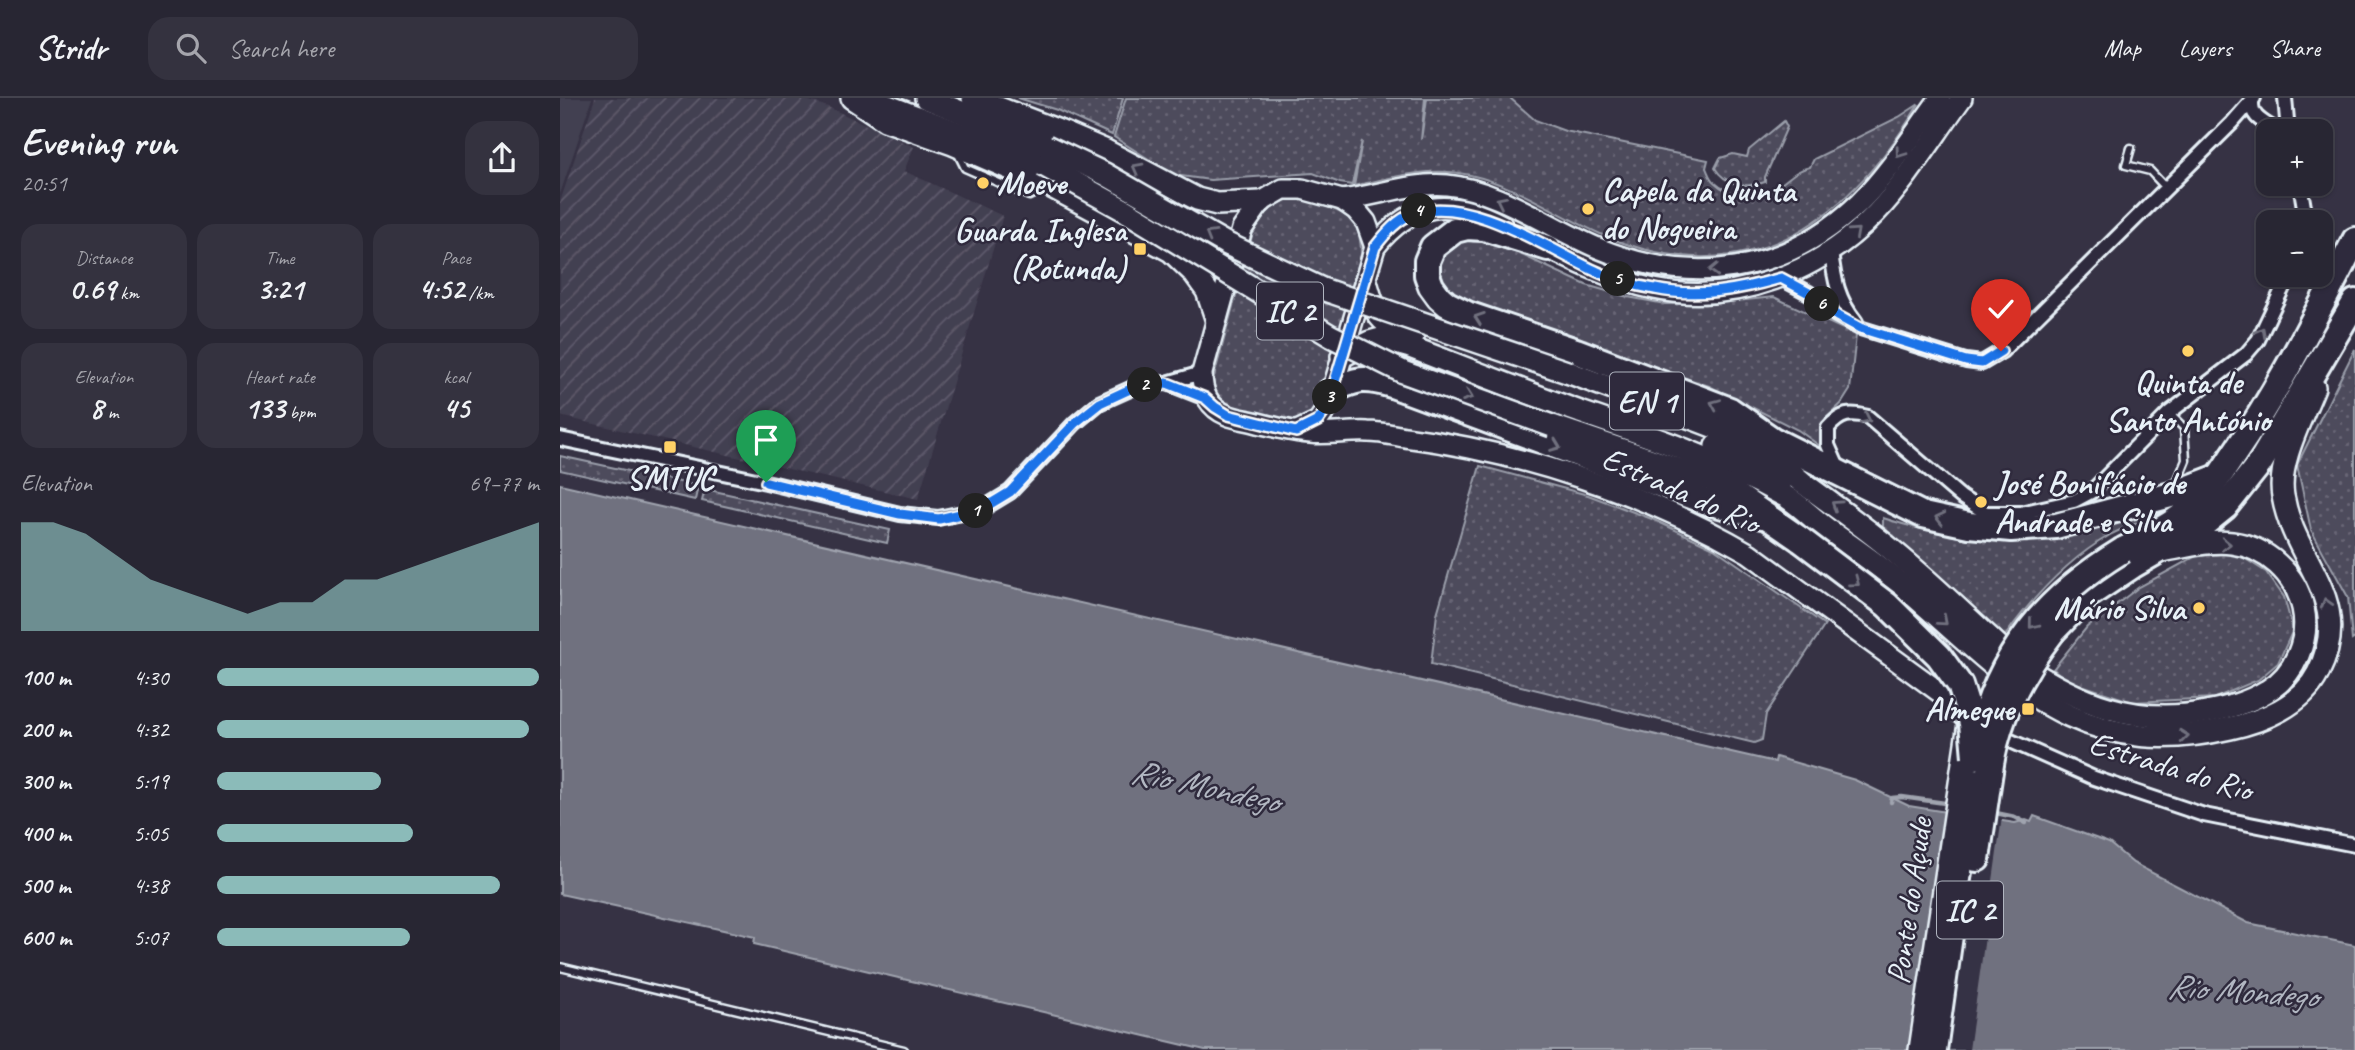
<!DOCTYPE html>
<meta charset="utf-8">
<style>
body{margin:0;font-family:Caveat,sans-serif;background:#34323f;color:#f1f3f6;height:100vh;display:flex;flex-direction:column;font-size:26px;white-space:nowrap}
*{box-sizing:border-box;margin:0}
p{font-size:23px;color:#a5a5ac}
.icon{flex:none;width:38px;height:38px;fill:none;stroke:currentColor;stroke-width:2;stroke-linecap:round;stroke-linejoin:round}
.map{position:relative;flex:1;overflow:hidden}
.side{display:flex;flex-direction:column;background:#282633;width:560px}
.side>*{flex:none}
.fabs{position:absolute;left:1696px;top:21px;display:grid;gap:14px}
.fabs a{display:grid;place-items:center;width:77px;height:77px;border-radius:14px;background:#282633;box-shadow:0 2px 5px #0004,0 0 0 2px #44434e;font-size:35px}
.pin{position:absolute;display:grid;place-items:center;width:60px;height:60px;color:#fff;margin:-72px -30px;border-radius:50% 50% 50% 0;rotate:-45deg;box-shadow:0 0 7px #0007}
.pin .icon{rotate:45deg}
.km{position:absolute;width:35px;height:35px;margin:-18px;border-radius:50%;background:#222;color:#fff;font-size:19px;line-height:35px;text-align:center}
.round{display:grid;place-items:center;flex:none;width:74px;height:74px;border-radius:21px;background:#34323f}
.head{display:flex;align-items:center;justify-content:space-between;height:119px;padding:0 21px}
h1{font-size:38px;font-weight:800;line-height:52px}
.figures{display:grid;grid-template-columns:repeat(3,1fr);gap:10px;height:119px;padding:7px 21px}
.figures div{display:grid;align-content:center;border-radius:18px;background:#34323f;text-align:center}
.figures b{font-size:30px;font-weight:800}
.figures small{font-size:19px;font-weight:400}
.figures p{font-size:19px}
.chart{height:196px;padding:14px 21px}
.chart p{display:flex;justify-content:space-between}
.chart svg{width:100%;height:126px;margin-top:7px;fill:#8bbbb9;opacity:.7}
ul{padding:0 21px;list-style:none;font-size:23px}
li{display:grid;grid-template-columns:112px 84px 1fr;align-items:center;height:52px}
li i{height:18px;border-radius:9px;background:#8bbbb9}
header{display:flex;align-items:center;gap:42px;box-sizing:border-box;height:98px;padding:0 35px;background:#282633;border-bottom:2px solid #44434e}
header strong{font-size:33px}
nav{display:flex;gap:38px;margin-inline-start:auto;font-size:24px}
.search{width:490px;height:63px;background:#34323f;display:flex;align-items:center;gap:18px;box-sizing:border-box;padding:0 24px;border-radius:21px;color:#a5a5ac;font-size:26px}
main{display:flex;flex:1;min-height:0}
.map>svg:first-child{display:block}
.built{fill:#433f51}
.industrial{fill:url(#industrial-furrows)}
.grass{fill:url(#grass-dots);stroke:#9a9eaa;stroke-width:2}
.water{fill:#70717f;stroke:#a0a4af;stroke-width:2}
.pier{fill:#363244}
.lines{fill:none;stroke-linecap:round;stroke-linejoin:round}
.stream{stroke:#a0a4af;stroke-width:4.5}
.lane-casing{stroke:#e8f1f8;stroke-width:11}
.street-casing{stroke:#e8f1f8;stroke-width:18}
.secondary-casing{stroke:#e8f1f8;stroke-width:24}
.primary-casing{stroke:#e8f1f8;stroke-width:26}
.highway-casing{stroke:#e8f1f8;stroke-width:30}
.lane{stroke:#2f2a3d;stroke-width:6}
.street{stroke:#2f2a3d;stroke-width:12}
.secondary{stroke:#2f2a3d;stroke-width:19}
.primary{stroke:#2f2a3d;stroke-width:21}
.highway{stroke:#2f2a3d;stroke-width:24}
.primary-bridge-casing{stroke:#e8f1f8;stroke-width:26;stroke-linecap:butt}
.highway-bridge-casing{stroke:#e8f1f8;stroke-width:30;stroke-linecap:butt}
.primary-bridge{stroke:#2f2a3d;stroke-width:21}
.highway-bridge{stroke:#2f2a3d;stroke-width:24}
.oneway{stroke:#70707e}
.route-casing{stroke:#fff;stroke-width:14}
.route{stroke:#1a73e8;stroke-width:9}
.poi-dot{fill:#ffd166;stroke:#2f2a3d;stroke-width:2.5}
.labels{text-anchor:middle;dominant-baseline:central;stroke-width:5;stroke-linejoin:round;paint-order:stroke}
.shield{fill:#2f2a3d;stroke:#b0b5c0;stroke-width:2}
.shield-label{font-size:32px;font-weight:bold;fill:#e8f1f8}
.poi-label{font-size:33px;font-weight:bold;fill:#e8f1f8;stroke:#2f2a3d;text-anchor:start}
.street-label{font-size:33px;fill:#e8f1f8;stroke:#2f2a3d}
.water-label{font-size:35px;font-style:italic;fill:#b2b7c2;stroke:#2f2a3d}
</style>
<header>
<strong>Stridr</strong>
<div class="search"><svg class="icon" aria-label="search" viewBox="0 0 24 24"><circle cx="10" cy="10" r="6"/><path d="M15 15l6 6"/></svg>Search here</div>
<nav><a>Map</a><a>Layers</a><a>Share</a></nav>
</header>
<main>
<section class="side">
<div class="head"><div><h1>Evening run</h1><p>20:51</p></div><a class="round"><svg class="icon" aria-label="share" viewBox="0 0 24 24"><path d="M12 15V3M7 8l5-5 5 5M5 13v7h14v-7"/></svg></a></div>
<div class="figures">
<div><p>Distance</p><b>0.69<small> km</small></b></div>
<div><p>Time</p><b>3:21</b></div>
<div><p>Pace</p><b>4:52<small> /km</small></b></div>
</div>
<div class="figures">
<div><p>Elevation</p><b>8<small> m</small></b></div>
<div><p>Heart rate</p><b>133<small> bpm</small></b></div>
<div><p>kcal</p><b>45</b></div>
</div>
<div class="chart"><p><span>Elevation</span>69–77 m</p>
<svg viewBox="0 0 160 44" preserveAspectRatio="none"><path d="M0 44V6L10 6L20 10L30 18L40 26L50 30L60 34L70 38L80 34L90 34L100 26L110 26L120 22L130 18L140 14L150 10L160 6V44z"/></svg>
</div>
<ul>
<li><b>100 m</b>4:30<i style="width:100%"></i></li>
<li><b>200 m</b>4:32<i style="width:97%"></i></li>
<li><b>300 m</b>5:19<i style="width:51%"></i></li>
<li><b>400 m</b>5:05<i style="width:61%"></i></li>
<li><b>500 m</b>4:38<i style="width:88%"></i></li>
<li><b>600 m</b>5:07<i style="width:60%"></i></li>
</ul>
</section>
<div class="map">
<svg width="1795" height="952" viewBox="0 0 1795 952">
<defs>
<pattern id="industrial-furrows" width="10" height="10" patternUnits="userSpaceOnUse" patternTransform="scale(1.75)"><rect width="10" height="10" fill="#433f51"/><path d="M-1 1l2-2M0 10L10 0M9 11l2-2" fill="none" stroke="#5e5b6b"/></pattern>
<pattern id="grass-dots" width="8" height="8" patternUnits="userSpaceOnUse" patternTransform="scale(1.75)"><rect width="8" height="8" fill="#4d4b5c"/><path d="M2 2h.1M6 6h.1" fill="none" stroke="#676574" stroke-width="1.8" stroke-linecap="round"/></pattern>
</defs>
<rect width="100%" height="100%" fill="#363244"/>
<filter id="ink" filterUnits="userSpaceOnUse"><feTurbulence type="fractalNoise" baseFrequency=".0143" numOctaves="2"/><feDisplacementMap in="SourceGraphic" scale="14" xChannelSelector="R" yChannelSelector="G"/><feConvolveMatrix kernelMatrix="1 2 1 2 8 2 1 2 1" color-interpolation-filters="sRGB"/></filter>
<g filter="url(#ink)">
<path class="built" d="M 0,0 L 32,0 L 0,96 Z"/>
<path class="industrial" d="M 35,0 L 240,0 L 268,9 L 354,49 L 344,73 L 443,118 L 358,401 L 0,318 L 0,104 Z"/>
<g class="grass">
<path d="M 458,0 L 563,0 L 552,37 L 497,12 Z"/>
<path d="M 566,0 L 865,0 L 861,42 L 867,0 L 950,0 L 975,22 L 1005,33 L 1148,62 L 1146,70 C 1148,74 1150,81 1154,84 C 1170,100 1199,99 1217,89 C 1229,81 1235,72 1250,69 L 1254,61 L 1339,19 L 1359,6 C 1286,126 1187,197 1045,138 C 1001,119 956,87 910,77 C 871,68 832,79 794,88 L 802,43 L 792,87 L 780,85 L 753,75 L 650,82 L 614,77 L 554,39 Z"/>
<path d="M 1224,23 L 1227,29 L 1205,79 L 1205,84 C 1187,91 1165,87 1155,70 L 1160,60 L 1173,56 L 1187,59 L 1189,52 Z"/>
<path d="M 729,101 C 742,101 751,104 763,107 C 791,117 801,125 801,156 L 761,301 C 757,310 752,318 743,322 C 728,329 674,312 662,301 C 656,296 655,290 653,282 L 692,138 C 701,118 709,109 729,101 Z"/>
<path d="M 894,142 L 923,144 L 960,156 L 1026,187 L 1068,199 L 1105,206 L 1148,206 L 1214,199 L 1296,237 L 1290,292 L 1281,306 L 1265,321 L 1260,332 L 1260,348 L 1238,332 L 1149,288 L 907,206 L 887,194 L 877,176 L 880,156 Z"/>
<path d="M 1795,251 L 1795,540 L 1792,542 L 1788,499 L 1751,432 L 1737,367 Z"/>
<path d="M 0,358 L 138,388 L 135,402 L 0,372 Z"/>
<path d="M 920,368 L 1028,397 L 1092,421 L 1154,450 L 1265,527 L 1206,616 L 1202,642 L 1194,645 L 871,566 L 877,516 Z"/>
<path d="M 145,391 L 330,432 L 327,445 L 142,403 Z"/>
<path d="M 1593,412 L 1596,418 C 1581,424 1564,429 1550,437 C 1507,462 1473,499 1445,538 L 1323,429 L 1323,420 C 1373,436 1430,448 1483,442 C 1520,437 1557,422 1593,412 Z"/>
<path d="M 1676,455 L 1706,474 L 1724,499 L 1733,532 L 1718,565 L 1698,582 L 1655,600 L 1573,604 L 1509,583 L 1493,571 L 1527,529 L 1579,489 L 1636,458 Z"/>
</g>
<path class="water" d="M 0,386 L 1215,664 L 1216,659 L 1295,682 L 1349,708 L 1455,725 L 1466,722 L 1471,724 L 1474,718 L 1549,745 L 1573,765 L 1688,825 L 1795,847 L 1795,952 L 645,952 L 194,846 L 195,839 L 0,796 Z"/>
<path class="pier" d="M 1384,710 L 1442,719 L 1409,952 L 1348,952 Z"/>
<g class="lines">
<g class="stream">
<path d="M 1331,704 L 1332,700 L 1342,699 L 1392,706"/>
<path d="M 1431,714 L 1455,719 L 1466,725"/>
</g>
<g class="lane-casing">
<g id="lane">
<path d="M 1571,50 L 1566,67 L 1590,73 L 1606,90"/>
<path d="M 397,54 L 405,70 L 469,98 L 485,90"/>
<path d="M 1609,315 L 1624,330 L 1626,362 L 1615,389"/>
<path d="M 0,869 L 344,952"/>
</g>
</g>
<g class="street-casing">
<g id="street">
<path d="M 1725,0 L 1728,33"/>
<path d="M 1692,4 C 1691,21 1705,24 1717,33"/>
<path d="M 1740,86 L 1745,115 L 1743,124"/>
<path d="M 1271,153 C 1274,181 1278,202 1296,224"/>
<path d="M 1221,180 L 1249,195 L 1276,217 L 1300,230 L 1406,263 L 1422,265 L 1442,253 L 1672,25 L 1694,0"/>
<path d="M 607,285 L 645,300"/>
<path d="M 0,341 L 206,384 L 340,416 L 378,420 L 422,411 L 450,394 L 515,325 L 539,305 L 579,287 L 607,285 L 642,275"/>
<path d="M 1279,372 L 1268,347 L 1268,330 C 1281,315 1290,314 1308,319 L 1401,399 L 1426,415 L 1460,415 L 1514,403 L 1531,394 L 1609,315 L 1686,256 L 1698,242 L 1729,177"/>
<path d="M 1435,636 L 1534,680 L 1644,717 L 1795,747"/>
</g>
</g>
<g class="secondary-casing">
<g id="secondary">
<path d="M 782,102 C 817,98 851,84 887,87 C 937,91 992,131 1038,150 C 1132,189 1225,176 1299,105 C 1330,74 1354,35 1380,0"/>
<path d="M 975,144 C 1013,163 1051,182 1094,191 C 1175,208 1260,174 1316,115 C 1349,80 1374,38 1402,0"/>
<path d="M 815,149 L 806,124 L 796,112 L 782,102 L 742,91 L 723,91 L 701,104 L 682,131 L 642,275 C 642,295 648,309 667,317 C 676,321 688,322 698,325 C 715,329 732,334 750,335 C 769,337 789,333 808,334 C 820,334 833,337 845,339 C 961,354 1088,396 1189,455 L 1385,598 L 1403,618"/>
<path d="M 737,333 L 758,323 L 767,310 L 815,149 C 852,102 891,100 942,127"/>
<path d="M 1359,952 L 1407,632"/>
</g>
</g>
<g class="primary-casing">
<g id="primary">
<path d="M 292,0 L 325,22 L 393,46 L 490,88 L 611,153 L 634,175 L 647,193 L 656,220"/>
<path d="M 307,0 L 483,67"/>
<path d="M 366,0 L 486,48"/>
<path d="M 413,0 L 504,35 L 546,53 L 637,101 L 657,106 L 701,104"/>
<path d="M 806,183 C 815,217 819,226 853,238"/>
<path d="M 782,258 L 810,244 L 821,241 L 850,249 C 907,271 963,293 1020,314 C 1090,338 1160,362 1225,398 C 1240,407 1253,421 1267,431 C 1289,447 1312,462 1332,479 C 1443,570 1508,668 1670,630 C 1703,623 1742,607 1758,575 C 1795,502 1734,464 1723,398 C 1717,365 1742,320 1754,289"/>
<path d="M 1010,275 C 1044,288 1078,300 1112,313 C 1147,326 1184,338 1215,360 C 1225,368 1233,377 1243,385 C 1279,411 1313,435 1346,464 C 1372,486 1397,510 1422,533 C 1434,543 1445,556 1458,565 C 1518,605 1574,628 1646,614 C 1667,610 1688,605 1707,593 C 1735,577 1750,541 1743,510 C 1736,476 1706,449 1672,445 C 1649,442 1624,449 1602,453"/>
<path d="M 992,328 L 1174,390"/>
<path d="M 1156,348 L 1208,373 L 1226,379"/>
</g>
</g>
<g class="highway-casing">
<g id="highway">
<path d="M 988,150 L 924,130 L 907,129 L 895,132 L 873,149 L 867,163 L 867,177 L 871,188 L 879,199 L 887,206 L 907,216 L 1016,253 L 1170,312 L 1213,342 L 1363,417 L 1409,427 L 1451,431 L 1496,428 L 1611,397 L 1658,379"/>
<path d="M 771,293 C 797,280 805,279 832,287 L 1144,403 L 1203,418"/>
<path d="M 1163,332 L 1202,339"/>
<path d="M 1160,386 L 1241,442"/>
<path d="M 1563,452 C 1586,440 1612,427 1632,410 C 1649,395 1662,374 1674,356 C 1721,289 1757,214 1795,142"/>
<path d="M 1493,533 L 1527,498 L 1572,468 L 1644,426 L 1665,409 L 1700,365 L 1795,204"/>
<path d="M 1417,761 L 1430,673"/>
<path d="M 1374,952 L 1415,659"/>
</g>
</g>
<use href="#lane" class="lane"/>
<use href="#street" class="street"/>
<use href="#secondary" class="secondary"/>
<use href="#primary" class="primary"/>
<use href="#highway" class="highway"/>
<g class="primary-bridge-casing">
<g id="primary-bridge">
<path d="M 486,48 L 545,76 L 665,145 L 762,191 L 1010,275"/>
<path d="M 483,67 L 566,113 L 771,238 L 843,274 L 992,328"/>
</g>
</g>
<g class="highway-bridge-casing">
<g id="highway-bridge">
<path d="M 1241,442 L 1327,507 L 1379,558 L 1400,587 L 1412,625 L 1415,659"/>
<path d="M 1418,644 C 1438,555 1486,499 1563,452"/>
<path d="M 1430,673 C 1437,620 1461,574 1493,533"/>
</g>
</g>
<use href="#primary-bridge" class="primary-bridge"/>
<use href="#highway-bridge" class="highway-bridge"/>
</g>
<defs><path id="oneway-chevron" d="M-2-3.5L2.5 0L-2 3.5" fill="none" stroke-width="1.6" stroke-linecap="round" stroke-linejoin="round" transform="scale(1.75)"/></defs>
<g class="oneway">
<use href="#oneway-chevron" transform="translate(1340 55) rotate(126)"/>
<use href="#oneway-chevron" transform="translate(577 70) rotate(-152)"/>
<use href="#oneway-chevron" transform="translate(941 103) rotate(-154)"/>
<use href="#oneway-chevron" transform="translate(1295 134) rotate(-42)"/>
<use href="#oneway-chevron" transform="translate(650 137) rotate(-150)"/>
<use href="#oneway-chevron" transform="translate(1154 172) rotate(178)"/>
<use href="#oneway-chevron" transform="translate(919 220) rotate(-161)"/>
<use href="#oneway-chevron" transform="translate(1701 234) rotate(-62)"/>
<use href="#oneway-chevron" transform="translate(908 298) rotate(20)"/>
<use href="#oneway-chevron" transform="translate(1155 306) rotate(-157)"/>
<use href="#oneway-chevron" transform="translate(1306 321) rotate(26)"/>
<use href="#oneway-chevron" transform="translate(996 348) rotate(21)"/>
<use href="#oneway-chevron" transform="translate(1276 407) rotate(-146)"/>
<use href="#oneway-chevron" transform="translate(1380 420) rotate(-167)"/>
<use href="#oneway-chevron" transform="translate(1666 446) rotate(2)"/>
<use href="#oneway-chevron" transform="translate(1295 484) rotate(37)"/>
<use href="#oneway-chevron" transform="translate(1766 505) rotate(-107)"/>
<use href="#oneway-chevron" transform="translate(1383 523) rotate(41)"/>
<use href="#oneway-chevron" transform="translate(1473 526) rotate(129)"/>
<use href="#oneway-chevron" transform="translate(1624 638) rotate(-6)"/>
</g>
</g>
<g class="lines" filter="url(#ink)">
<g class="route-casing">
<path id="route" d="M 206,384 L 340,416 L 379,421 L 422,411 L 450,394 L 515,325 L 540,305 L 579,287 L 607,285 L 645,300 L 655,309 L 668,317 L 736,334 L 758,323 L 767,310 L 815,149 C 826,135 837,121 855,115 C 909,96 989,152 1038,174 C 1055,182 1076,188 1095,191 C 1137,200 1180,192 1221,180 L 1249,195 L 1276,217 L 1300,230 L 1406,263 L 1422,265 L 1441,253"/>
</g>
<use href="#route" class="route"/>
</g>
<g class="poi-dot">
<circle cx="423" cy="85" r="7"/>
<circle cx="1028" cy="111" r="7"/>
<rect x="573" y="144" width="14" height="14" rx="3.5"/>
<circle cx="1628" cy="253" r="7"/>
<rect x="103" y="342" width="14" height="14" rx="3.5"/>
<circle cx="1421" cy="404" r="7"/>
<circle cx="1639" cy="510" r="7"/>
<rect x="1461" y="604" width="14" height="14" rx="3.5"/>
</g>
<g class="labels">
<g class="shield">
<rect x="697" y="184.5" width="66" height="57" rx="5"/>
<rect x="1050" y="274.5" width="74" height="57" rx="5"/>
<rect x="1377" y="783.5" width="66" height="57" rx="5"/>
</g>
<g class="shield-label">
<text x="730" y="213">IC 2</text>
<text x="1087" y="303">EN 1</text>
<text x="1410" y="812">IC 2</text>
</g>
<g class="poi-label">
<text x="437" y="85">Moeve</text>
<text x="1042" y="92">Capela da Quinta<tspan x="1042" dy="38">do Nogueira</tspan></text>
<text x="566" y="132" text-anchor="end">Guarda Inglesa<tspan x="566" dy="38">(Rotunda)</tspan></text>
<text x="1628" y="284" text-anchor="middle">Quinta de<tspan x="1628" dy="38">Santo António</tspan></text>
<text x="110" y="380" text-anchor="middle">SMTUC</text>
<text x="1435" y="385">José Bonifácio de<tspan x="1435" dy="38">Andrade e Silva</tspan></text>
<text x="1625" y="510" text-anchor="end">Mário Silva</text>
<text x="1454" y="611" text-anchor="end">Almegue</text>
</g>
<g class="street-label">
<text transform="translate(1121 392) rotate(24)">Estrada do Rio</text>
<text transform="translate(1611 668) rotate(17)">Estrada do Rio</text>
<text transform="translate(1349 803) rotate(-82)">Ponte do Açude</text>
</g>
<g class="water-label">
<text transform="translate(645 688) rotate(12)">Rio Mondego</text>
<text transform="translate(1682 893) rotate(4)">Rio Mondego</text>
</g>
</g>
</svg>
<div class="fabs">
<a>+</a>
<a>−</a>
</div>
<div class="pin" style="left:206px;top:384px;background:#1e9e55"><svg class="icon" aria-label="arrive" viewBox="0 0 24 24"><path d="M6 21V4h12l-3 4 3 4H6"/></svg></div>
<div class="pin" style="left:1441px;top:253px;background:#d93025"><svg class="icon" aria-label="check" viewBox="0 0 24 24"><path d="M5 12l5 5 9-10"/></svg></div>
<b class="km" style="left:416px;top:413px">1</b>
<b class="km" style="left:585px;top:287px">2</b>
<b class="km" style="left:770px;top:299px">3</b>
<b class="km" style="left:859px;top:113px">4</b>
<b class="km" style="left:1058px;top:181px">5</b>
<b class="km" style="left:1262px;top:206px">6</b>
</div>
</main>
